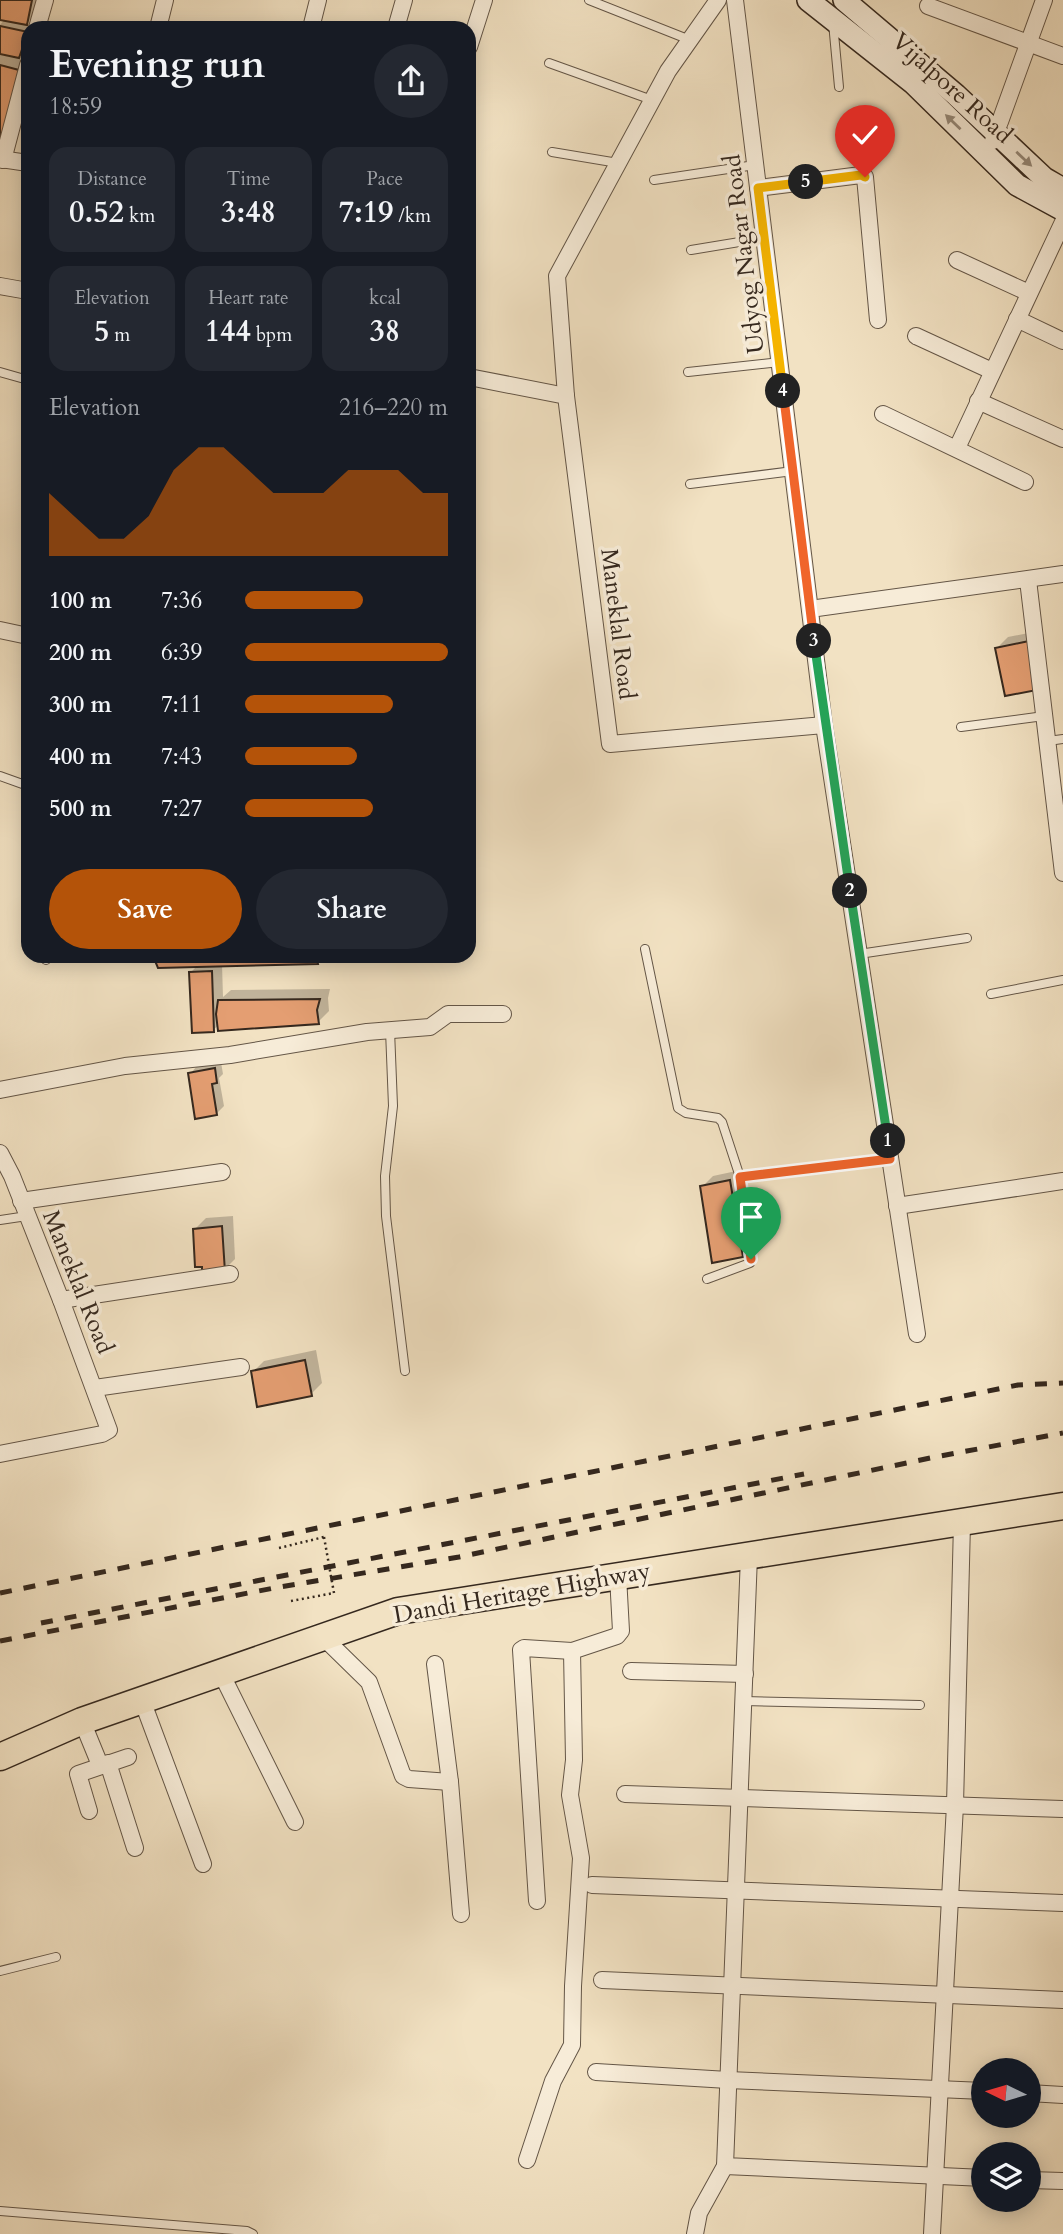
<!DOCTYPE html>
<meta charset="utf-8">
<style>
body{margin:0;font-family:Cardo,serif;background:#242831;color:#f1f3f6;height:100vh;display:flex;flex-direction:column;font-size:26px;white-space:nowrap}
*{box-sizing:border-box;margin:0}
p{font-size:23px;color:#9ea1a6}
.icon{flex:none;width:38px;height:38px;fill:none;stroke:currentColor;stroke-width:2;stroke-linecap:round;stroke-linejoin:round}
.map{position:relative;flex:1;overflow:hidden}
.details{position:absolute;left:21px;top:21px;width:455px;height:942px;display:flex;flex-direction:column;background:#171b24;border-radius:21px;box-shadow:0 4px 18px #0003}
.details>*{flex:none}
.needle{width:46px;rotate:275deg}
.tools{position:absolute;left:971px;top:2058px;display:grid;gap:14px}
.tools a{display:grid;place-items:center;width:70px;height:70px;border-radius:50%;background:#171b24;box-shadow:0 4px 18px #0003;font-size:35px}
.pin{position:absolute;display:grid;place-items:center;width:60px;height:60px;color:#fff;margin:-72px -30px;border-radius:50% 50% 50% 0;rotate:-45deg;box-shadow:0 0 7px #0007}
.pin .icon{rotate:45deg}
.km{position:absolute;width:35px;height:35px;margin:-18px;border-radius:50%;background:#222;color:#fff;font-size:19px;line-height:35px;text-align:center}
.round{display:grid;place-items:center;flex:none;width:74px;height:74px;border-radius:37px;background:#242831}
.overview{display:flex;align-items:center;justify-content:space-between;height:119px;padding:0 28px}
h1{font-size:38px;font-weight:600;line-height:52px}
.metrics{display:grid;grid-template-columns:repeat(3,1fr);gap:10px;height:119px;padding:7px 28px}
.metrics div{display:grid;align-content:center;border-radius:18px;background:#242831;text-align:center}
.metrics b{font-size:30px;font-weight:600}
.metrics small{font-size:19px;font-weight:400}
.metrics p{font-size:19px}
.chart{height:196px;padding:14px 28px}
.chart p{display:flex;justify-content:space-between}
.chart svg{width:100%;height:126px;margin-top:7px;fill:#b45309;opacity:.7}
.cta{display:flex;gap:14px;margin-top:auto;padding:14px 28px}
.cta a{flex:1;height:80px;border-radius:42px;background:#b45309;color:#fff;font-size:28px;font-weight:600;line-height:80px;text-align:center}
.cta a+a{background:#242831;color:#f1f3f6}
ul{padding:0 28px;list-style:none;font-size:23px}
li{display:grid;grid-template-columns:112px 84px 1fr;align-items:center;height:52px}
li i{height:18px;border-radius:9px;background:#b45309}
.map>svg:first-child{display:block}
.shadow{fill:#0003}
.building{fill:#e49e72;stroke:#35281e;stroke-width:2}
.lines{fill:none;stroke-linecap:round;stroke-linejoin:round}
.service-casing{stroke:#645647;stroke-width:10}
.minor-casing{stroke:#645647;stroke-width:18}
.secondary-casing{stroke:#35281e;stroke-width:24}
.trunk-casing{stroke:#35281e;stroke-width:29}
.path{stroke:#35281e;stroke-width:2.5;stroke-dasharray:2 3.5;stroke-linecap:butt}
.service{stroke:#f7ecd8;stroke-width:8}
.minor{stroke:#f7ecd8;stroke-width:16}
.secondary{stroke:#f7ecd8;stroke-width:21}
.trunk{stroke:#f2e2c3;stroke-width:26}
.rail{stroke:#35281e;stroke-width:5;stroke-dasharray:12 12;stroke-linecap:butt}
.path-bridge{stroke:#35281e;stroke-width:2.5;stroke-dasharray:2 3.5;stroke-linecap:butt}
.oneway{fill:#968a7b}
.split-1-casing{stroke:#fff;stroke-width:14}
.split-2-casing{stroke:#fff;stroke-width:14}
.split-3-casing{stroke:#fff;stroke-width:14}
.split-4-casing{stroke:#fff;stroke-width:14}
.split-5-casing{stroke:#fff;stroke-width:14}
.split-6-casing{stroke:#fff;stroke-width:14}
.split-1{stroke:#f0652b;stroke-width:9}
.split-2{stroke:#22a559;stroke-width:9}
.split-3{stroke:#22a559;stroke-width:9}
.split-4{stroke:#f0652b;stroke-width:9}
.split-5{stroke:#f5b400;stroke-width:9}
.split-6{stroke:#f5b400;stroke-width:9}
.labels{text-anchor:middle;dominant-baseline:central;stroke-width:7;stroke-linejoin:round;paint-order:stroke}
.street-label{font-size:24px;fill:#35281e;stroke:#f7ecd8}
</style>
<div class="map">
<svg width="1063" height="2234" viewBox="0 0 1063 2234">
<rect width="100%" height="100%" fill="#f2e2c3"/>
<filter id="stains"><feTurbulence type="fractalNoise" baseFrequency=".00286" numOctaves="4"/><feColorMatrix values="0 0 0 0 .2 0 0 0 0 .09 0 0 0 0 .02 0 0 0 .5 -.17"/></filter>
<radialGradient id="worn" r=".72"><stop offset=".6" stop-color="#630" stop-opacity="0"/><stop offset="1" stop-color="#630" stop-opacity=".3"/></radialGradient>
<g class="shadow">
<path d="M 2,0 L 37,0 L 34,16 L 26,24 L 34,25 L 33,28 L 28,28 L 26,49 L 18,56 L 28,59 L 0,135 L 0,25 L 5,19 L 0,18 Z"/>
<path d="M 1039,631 L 1047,678 L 997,648 L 1008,637 Z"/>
<path d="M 154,956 L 325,956 L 318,962 L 222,964 L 223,997 L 231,990 L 330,989 L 328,998 L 329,1011 L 318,1022 L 219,1025 L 213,1030 L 191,972 L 198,965 L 159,966 Z"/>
<path d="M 221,1062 L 223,1074 L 219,1078 L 224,1106 L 217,1113 L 190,1074 L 197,1066 Z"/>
<path d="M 741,1170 L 753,1244 L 742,1255 L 702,1187 L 713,1176 Z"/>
<path d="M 233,1216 L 235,1259 L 224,1270 L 194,1230 L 206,1218 Z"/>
<path d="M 316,1350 L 322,1383 L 311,1394 L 253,1372 L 264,1361 Z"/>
</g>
<g class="building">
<path d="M 0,0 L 32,0 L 27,25 L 0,20 Z"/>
<path d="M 0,26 L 28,32 L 19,58 L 0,54 Z"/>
<path d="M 0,65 L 19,70 L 2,137 L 0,137 Z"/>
<path d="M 1029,641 L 1037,690 L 1005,696 L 995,648 Z"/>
<path d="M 153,956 L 316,956 L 318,964 L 158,968 Z"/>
<path d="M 212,971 L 214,1032 L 192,1033 L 189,972 Z"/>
<path d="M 320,999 L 317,1010 L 319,1024 L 218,1031 L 216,1014 L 218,1000 Z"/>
<path d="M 215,1068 L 217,1083 L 212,1084 L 217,1115 L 195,1119 L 188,1073 Z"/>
<path d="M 730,1180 L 743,1257 L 712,1263 L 700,1186 Z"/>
<path d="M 222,1226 L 225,1272 L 202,1273 L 202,1267 L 195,1267 L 193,1229 Z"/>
<path d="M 305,1360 L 312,1396 L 257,1407 L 251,1371 Z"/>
</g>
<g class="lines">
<g class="service-casing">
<g id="service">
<path d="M 589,0 L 690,40"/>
<path d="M 833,23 L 839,87"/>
<path d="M 549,63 L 652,100"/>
<path d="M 552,152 L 618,163"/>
<path d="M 654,180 L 755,165"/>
<path d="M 691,250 L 764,238"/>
<path d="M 0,372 L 28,380"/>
<path d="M 688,372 L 780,362"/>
<path d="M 690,484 L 793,471"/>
<path d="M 961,727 L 1044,716"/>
<path d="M 1048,741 L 1063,739"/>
<path d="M 0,776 L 28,786"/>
<path d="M 645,949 L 678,1108 L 686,1113 L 718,1118 L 722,1122 L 740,1177 L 890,1159"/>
<path d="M 859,954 L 967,938"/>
<path d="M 46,960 L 46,956"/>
<path d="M 991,994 L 1063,980"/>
<path d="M 390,1030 L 393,1106 L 385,1176 L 386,1216 L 405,1371"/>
<path d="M 0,1220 L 27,1216"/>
<path d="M 707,1279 L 750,1263 L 740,1177"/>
<path d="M 744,1701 L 920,1705"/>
<path d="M 0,1971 L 56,1957"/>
<path d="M 0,2211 L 247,2231 L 253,2234"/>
</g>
</g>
<g class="minor-casing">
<g id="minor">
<path d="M 735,0 L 824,725 L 917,1334"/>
<path d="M 928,6 L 1063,56"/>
<path d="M 37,28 L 45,0"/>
<path d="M 158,28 L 165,0"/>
<path d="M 311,28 L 318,0"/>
<path d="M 396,28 L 404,0"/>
<path d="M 469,47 L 484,0"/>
<path d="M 993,141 L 1044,0"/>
<path d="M 0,159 L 28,163"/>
<path d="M 3,160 L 28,65"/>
<path d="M 758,188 L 861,175 L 865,177 L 878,320"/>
<path d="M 957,260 L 1029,293"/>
<path d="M 0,286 L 28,291"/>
<path d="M 1017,319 L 1063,341"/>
<path d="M 916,336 L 992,371"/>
<path d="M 469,377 L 566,396 L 610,744 L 824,725"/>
<path d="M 566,396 L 557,276 L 668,71 L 718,0"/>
<path d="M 978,401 L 1063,439"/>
<path d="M 883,414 L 1025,482"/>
<path d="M 957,448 L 1063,222"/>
<path d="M 1028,580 L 1063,873"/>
<path d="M 810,609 L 1063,574"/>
<path d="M 0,630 L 28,636"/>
<path d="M 0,1090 L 125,1066 L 230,1055 L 367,1032 L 430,1027 L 448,1014 L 503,1014"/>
<path d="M 0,1153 L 12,1176 L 61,1300 L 109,1430 L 102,1434 L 0,1454"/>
<path d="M 21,1201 L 222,1172"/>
<path d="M 897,1206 L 1063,1181"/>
<path d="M 61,1300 L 230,1274"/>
<path d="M 95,1388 L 241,1367"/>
<path d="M 749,1556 L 725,2166 L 984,2178"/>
<path d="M 323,1637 L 369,1682 L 403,1776 L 409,1779 L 450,1782"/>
<path d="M 435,1664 L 450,1782 L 461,1914"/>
<path d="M 631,1671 L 745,1674"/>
<path d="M 221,1673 L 295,1822"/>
<path d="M 142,1700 L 203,1864"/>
<path d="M 82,1721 L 100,1765"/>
<path d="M 108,1763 L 135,1848"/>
<path d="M 625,1794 L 1063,1809"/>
<path d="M 89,1811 L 78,1774 L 128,1757"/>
<path d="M 592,1885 L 1063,1903"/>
<path d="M 537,1901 L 521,1650 L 524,1648 L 572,1651"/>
<path d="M 602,1980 L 1063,2000"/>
<path d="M 596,2072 L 728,2080 L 984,2091"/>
<path d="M 1029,2093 L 1063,2095"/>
<path d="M 527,2160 L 553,2081 L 572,2045 L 573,1986 L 581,1858 L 570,1795 L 574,1760 L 572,1651 L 617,1636 L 621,1631 L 618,1576"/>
<path d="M 1029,2180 L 1063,2181"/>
<path d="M 695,2234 L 699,2213 L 725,2166"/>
<path d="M 932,2234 L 955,1805 L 962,1523"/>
</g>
</g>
<g class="secondary-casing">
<g id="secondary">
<path d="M 808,0 L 913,83 L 1017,185 L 1063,210"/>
<path d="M 844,0 L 956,95 L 1044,178 L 1063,189"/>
</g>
</g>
<g class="trunk-casing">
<path id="trunk" d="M 0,1757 L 82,1721 L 398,1611 L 1063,1506"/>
</g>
<g class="path">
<path d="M 279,1548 L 324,1537"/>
<path d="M 291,1601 L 334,1593"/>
</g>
<use href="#service" class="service"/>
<use href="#minor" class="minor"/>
<use href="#secondary" class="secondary"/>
<use href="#trunk" class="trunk"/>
<g class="rail">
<path d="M 0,1593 L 919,1405 L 1018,1385 L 1063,1383"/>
<path d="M 41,1623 L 804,1474"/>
<path d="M 0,1641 L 274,1588 L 459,1557 L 935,1457 L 1063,1433"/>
</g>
<path class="path-bridge" d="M 324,1537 L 334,1593"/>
</g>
<defs><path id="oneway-solid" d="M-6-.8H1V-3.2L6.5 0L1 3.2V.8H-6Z" transform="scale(1.75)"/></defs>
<g class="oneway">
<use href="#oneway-solid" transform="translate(953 122) rotate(-136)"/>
<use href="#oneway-solid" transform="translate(1024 159) rotate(43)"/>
</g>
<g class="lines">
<g class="split-1-casing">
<path id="split-1" d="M 751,1259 L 740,1177 L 890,1159 L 888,1141"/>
</g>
<g class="split-2-casing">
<path id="split-2" d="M 850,891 L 888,1141"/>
</g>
<g class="split-3-casing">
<path id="split-3" d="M 814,641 L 850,891"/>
</g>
<g class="split-4-casing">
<path id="split-4" d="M 783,391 L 814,641"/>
</g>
<g class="split-5-casing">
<path id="split-5" d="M 783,391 L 758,188 L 806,182"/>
</g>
<g class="split-6-casing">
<path id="split-6" d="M 806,182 L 861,175 L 865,177"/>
</g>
<use href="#split-1" class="split-1"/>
<use href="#split-2" class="split-2"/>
<use href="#split-3" class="split-3"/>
<use href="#split-4" class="split-4"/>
<use href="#split-5" class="split-5"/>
<use href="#split-6" class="split-6"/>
</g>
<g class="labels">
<g class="street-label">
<text transform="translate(952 88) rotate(42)">Vijalpore Road</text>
<text transform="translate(744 254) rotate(-97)">Udyog Nagar Road</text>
<text transform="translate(618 624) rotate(83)">Maneklal Road</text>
<text transform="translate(78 1282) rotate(68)">Maneklal Road</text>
<text transform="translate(522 1593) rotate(-10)">Dandi Heritage Highway</text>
</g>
</g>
<rect width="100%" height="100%" filter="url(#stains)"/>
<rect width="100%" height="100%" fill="url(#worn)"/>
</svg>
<div class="tools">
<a><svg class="needle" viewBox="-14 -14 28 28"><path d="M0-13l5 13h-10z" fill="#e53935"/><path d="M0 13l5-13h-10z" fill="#9ea1a6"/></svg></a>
<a><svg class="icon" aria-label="layers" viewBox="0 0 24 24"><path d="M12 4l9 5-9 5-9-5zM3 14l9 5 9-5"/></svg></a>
</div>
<div class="pin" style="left:751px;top:1259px;background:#1e9e55"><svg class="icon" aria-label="arrive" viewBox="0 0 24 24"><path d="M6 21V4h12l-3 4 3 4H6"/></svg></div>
<div class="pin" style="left:865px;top:177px;background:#d93025"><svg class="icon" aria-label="check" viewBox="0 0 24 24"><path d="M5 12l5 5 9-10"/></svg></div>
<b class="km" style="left:888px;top:1141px">1</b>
<b class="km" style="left:850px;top:891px">2</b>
<b class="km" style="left:814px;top:641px">3</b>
<b class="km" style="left:783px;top:391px">4</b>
<b class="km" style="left:806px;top:182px">5</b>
<section class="details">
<div class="overview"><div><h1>Evening run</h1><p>18:59</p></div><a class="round"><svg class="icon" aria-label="share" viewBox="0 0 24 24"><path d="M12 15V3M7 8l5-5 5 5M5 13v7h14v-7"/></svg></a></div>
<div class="metrics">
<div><p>Distance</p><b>0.52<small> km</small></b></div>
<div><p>Time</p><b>3:48</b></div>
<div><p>Pace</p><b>7:19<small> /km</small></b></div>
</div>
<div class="metrics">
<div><p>Elevation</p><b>5<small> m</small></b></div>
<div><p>Heart rate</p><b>144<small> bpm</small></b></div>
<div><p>kcal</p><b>38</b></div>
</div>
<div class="chart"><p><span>Elevation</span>216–220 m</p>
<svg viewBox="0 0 160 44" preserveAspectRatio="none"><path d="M0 44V22L10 30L20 38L30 38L40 30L50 14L60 6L70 6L80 14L90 22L100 22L110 22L120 14L130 14L140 14L150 22L160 22V44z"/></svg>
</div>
<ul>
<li><b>100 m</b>7:36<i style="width:58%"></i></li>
<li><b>200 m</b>6:39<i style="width:100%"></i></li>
<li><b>300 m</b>7:11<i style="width:73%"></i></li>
<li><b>400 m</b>7:43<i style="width:55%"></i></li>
<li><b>500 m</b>7:27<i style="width:63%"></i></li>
</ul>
<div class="cta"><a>Save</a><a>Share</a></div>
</section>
</div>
